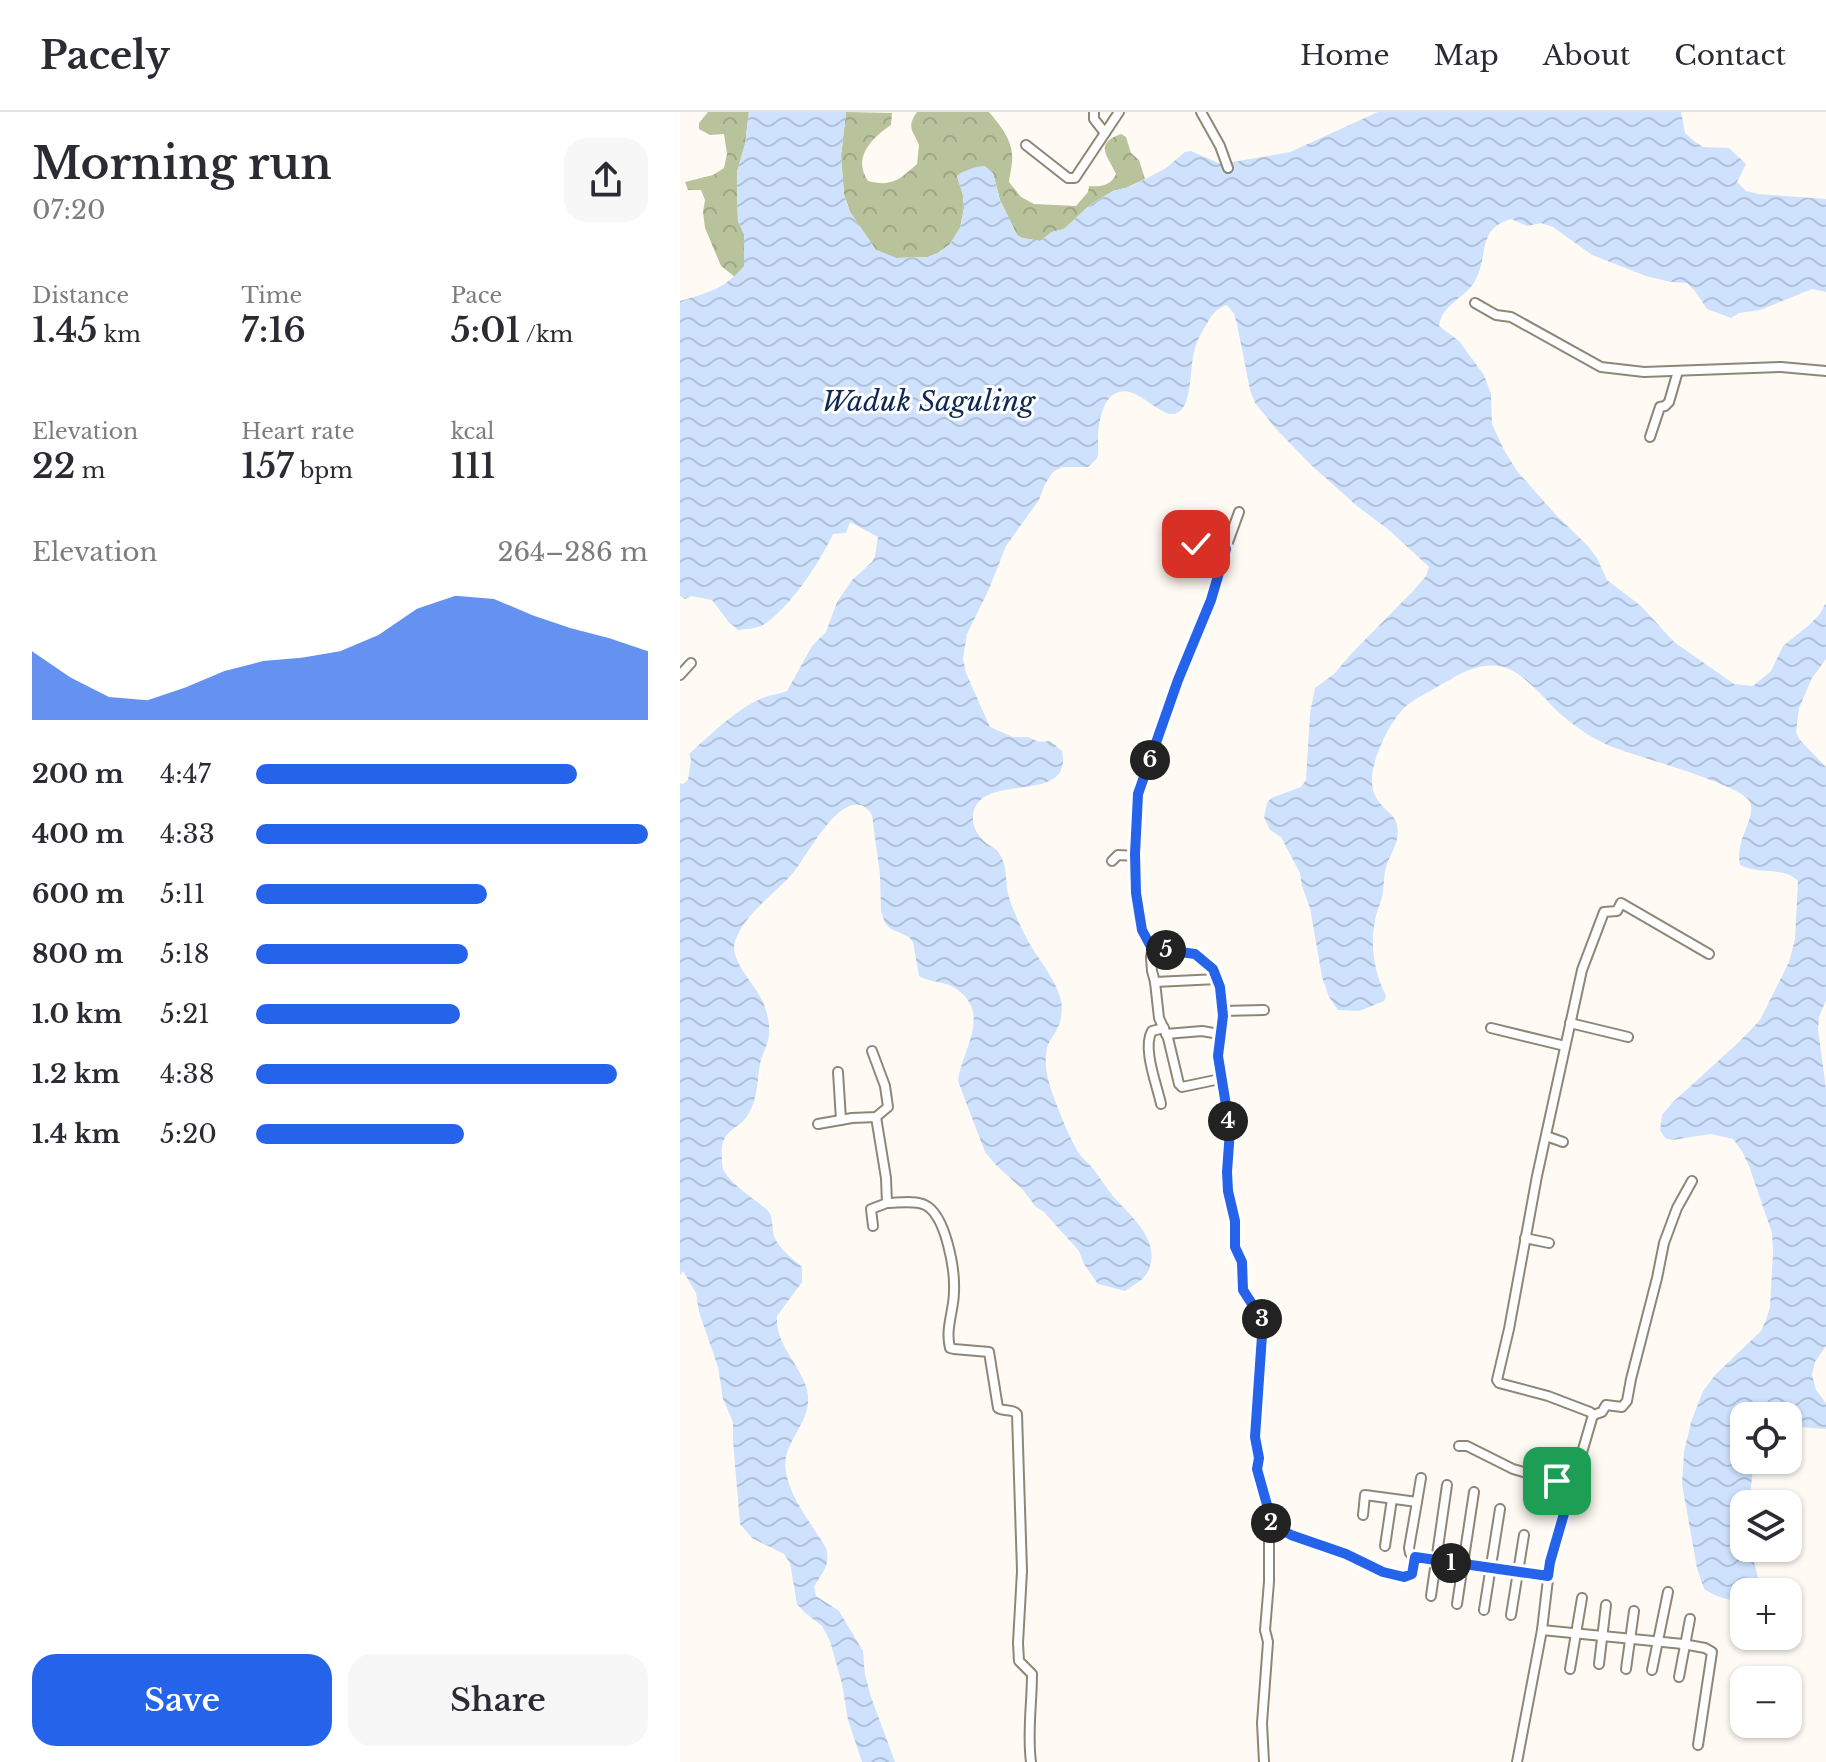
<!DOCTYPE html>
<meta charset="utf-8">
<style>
body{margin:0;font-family:"Libre Baskerville",serif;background:#f7f7f7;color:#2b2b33;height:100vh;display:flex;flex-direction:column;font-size:30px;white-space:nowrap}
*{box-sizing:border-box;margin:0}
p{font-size:26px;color:#7c7c81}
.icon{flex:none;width:44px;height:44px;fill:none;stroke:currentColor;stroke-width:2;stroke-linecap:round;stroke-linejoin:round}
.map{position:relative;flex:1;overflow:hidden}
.side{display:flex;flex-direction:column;background:#fff;width:680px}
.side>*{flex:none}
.buttons{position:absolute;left:1050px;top:1290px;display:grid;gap:16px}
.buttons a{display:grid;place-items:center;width:72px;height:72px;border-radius:16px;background:#fff;box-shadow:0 2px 6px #0004;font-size:40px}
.pin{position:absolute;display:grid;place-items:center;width:68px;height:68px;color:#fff;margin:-34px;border-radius:16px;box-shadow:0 4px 12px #0006}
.km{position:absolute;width:40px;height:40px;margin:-20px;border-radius:50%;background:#222;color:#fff;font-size:22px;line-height:40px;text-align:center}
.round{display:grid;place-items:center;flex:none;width:84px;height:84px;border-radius:24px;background:#f7f7f7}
.headline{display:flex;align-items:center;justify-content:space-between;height:136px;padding:0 32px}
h1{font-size:44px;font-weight:600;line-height:60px}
.metrics{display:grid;grid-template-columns:repeat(3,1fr);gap:12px;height:136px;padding:8px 32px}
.metrics div{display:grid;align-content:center}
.metrics b{font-size:34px;font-weight:600}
.metrics small{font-size:22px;font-weight:400}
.metrics p{font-size:22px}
.chart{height:224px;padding:16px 32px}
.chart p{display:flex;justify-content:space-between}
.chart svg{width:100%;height:144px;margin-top:8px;fill:#2563eb;opacity:.7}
.primary-button{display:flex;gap:16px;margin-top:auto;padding:16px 32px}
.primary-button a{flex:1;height:92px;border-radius:24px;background:#2563eb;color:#fff;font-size:32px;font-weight:600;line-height:92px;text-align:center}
.primary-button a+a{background:#f7f7f7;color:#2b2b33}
ul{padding:0 32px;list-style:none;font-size:26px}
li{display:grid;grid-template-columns:128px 96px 1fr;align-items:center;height:60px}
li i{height:20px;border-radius:10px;background:#2563eb}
header{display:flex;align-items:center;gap:48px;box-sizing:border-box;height:112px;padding:0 40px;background:#fff;border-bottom:2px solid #e1e1e2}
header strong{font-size:38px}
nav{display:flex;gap:44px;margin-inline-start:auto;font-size:28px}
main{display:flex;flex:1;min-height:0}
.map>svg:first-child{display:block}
.forest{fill:url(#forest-crowns)}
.water{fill:url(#water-waves)}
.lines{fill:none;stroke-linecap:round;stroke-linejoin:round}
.street-casing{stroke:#8e8777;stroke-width:12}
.street{stroke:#fff;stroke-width:8}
.route-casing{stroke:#fff;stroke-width:16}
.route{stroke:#2563eb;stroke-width:10}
.labels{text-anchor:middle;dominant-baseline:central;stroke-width:6;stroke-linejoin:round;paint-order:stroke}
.water-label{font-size:28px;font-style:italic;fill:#0e2a54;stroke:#fff}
</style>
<header>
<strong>Pacely</strong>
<nav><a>Home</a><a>Map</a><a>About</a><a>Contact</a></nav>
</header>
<main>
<section class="side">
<div class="headline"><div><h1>Morning run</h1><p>07:20</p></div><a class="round"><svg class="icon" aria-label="share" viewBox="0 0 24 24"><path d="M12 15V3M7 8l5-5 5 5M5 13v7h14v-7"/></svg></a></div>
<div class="metrics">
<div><p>Distance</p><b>1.45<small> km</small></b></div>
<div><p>Time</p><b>7:16</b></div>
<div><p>Pace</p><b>5:01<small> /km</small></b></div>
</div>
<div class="metrics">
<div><p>Elevation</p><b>22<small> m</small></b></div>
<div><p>Heart rate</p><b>157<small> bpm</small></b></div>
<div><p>kcal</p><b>111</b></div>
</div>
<div class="chart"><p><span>Elevation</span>264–286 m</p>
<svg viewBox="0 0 160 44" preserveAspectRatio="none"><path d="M0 44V23L10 31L20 37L30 38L40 34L50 29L60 26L70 25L80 23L90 18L100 10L110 6L120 7L130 12L140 16L150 19L160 23V44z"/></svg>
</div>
<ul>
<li><b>200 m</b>4:47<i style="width:82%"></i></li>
<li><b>400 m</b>4:33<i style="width:100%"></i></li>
<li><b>600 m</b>5:11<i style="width:59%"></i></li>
<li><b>800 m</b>5:18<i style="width:54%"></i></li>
<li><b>1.0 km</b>5:21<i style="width:52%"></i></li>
<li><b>1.2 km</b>4:38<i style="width:92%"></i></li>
<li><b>1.4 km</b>5:20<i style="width:53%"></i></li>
</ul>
<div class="primary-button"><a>Save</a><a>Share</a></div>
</section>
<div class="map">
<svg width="1146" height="1650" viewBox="0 0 1146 1650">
<defs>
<pattern id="forest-crowns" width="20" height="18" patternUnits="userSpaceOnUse" patternTransform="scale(2)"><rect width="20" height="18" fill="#b9c39b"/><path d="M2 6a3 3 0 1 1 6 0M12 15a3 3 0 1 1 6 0" fill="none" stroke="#9ea684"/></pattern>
<pattern id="water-waves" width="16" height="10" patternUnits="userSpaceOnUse" patternTransform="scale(2)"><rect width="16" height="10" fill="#cee1fd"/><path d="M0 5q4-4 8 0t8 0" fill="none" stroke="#b0c0d8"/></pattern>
</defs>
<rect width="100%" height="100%" fill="#fffbf4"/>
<g class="forest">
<path d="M 28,0 L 69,0 L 65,32 L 57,60 L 58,109 L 64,122 L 65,154 L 55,165 L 41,154 L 25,116 L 23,100 L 25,88 L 21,78 L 8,78 L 5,70 L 33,63 L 44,56 L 47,42 L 44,22 L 30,23 L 19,17 L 19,11 Z"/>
<path d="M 166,0 L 212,1 L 211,13 C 192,26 172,45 188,69 C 212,75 219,68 237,52 L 239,33 C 233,18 226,16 237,0 L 309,0 C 319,12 331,26 332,42 C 333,51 330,61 329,70 L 341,85 L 354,92 L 396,94 L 408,80 L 409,74 C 420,75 431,74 436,62 C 428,44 413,32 441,22 L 446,25 L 451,41 L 459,48 L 465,67 L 446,76 L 433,79 L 410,93 L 384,117 L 372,120 L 360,129 L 342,126 L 337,123 L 320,88 L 313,61 C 301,60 287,56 277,64 L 283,83 L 284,96 L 280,116 L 270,132 L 258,141 L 248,145 L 216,146 L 196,138 L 170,100 L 164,82 L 161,44 Z"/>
</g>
<path class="water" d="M 69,0 L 166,0 L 161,44 L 164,82 L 170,100 L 196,138 L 216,146 L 248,145 L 259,141 L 270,132 L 280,116 L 284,96 L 283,83 L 277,64 C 282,59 297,54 305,54 L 313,61 L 320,88 L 337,123 L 342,126 L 360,129 L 372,120 L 384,117 L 410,93 L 433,79 L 452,74 L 486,56 L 505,40 L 511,39 L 541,52 L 610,40 L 698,0 L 1001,0 L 1005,21 L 1014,29 L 1023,35 L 1049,36 L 1066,52 L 1057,70 L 1066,79 L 1079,82 L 1146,87 L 1146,180 L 1132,177 L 1080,198 L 1059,201 L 1051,206 L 1027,197 L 1015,179 L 1007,171 L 991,170 L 966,164 L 912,143 L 873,115 L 861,111 L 847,114 L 831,107 C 797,117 809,141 796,167 C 787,186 762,191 759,214 L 779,229 L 804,263 L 811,282 L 812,312 L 824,338 L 837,359 L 876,403 L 908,434 L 917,446 L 927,468 L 961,494 L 994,530 L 1054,572 L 1073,574 L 1091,559 L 1103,534 L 1128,514 L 1139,503 L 1146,491 L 1146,547 L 1132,566 L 1119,596 L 1116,620 L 1119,627 L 1146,655 L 1146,888 L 1139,905 L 1138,917 L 1146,977 L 1146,1234 L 1135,1250 L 1132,1263 L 1136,1278 L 1146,1291 L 1146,1317 L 1120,1315 L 1108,1309 L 1108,1304 L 1064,1304 L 1064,1348 L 1074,1348 L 1069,1392 L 1064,1392 L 1064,1436 L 1070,1436 L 1079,1469 L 1076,1480 L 1064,1480 L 1064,1487 C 1048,1490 1037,1485 1024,1477 L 1017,1456 L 1002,1372 L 1004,1340 L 1011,1310 L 1023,1279 L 1036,1262 L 1081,1219 L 1086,1208 L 1090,1195 L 1093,1141 L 1092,1121 L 1069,1054 L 1062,1039 L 1053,1027 L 1031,1022 L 992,1028 L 985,1026 L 980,1018 L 982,1003 L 993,990 L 1060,929 L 1080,908 L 1109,850 L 1115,827 L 1118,769 C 1104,754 1078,763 1060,753 C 1054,728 1077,706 1070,690 C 1062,672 953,644 930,634 C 914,627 898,617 884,605 C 866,590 843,557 819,554 C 794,551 777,564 757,575 C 747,581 736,586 726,594 C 715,605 706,620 700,635 C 694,650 687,672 697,687 C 708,704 721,703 717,727 C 715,737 709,745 706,755 C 704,763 704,771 703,779 C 702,789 697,798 695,808 C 690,834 694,860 706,884 L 704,889 L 679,899 L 658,898 L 649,885 L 642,865 L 630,796 L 622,774 L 620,761 L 601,725 L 590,718 L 584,705 L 587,691 L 591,686 L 621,675 L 626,668 L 630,601 L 635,576 L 654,562 L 671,542 L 734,478 L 746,464 L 749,455 L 709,418 L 677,394 L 630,352 L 597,318 L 575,291 L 570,278 L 557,212 L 554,202 L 547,193 C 536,196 531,204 526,213 C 522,221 517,228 515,236 C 510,253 512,273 506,290 C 491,325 463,272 439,280 C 423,284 420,307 418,321 C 417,328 420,339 417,346 C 415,349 411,352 408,355 L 382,355 L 373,360 L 365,372 L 359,388 L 326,434 L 309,477 L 287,522 L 283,546 L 286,561 L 310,615 L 333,625 L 348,625 L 359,630 L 370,629 L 382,639 C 394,696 297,657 293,704 C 292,714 297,723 305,730 C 309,734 315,735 319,741 C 328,754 325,768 328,782 C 332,797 340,813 347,827 C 357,846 374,864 380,885 C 383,893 382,907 378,915 C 375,923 369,928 367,936 C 362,958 372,981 380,1001 C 385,1014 391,1028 398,1040 C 401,1045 406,1049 410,1053 C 418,1062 424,1073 432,1083 C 448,1102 479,1125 470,1154 C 467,1167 455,1172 445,1179 L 418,1172 L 404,1152 L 399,1139 L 364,1100 L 356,1095 L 343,1078 L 315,1052 L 305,1040 L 278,969 C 282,937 313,901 275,876 C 265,869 250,871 239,864 L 233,830 L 229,825 L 211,817 L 205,811 L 201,799 L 200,763 L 192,703 C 167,664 127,745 114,760 C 96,781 64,802 55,829 C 49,848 74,871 82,888 C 87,898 90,912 89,923 C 88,933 82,942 80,952 C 77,968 78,984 70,999 C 61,1020 38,1014 42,1048 C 42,1051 42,1056 44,1059 C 52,1072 68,1083 80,1092 C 83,1095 87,1097 89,1100 C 93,1106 92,1117 94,1124 C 99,1137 112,1146 122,1155 L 122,1170 L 97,1204 C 95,1233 121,1253 127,1278 C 135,1310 100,1329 106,1360 C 111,1388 132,1412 146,1436 C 151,1454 142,1460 134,1475 L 136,1484 L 159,1499 L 183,1539 L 185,1563 L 191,1585 L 215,1650 L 182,1650 L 168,1608 L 162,1572 L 150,1529 L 142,1514 L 124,1500 L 117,1492 L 110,1451 L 104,1442 L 72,1426 L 60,1412 L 53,1329 L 53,1310 L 43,1287 L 38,1255 L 19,1200 L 16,1181 L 3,1159 L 0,1163 L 0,671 L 3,672 L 8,668 L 11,647 L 9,642 C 31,622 55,598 82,586 C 90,583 99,582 107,579 L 132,534 L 146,520 L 157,490 L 172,468 L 192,450 L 195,444 L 198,425 L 170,410 L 166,421 L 153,422 C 140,450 109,497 83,513 C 76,517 66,517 58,518 L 48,509 L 32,488 L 11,484 L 5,487 L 0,484 L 0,189 C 27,181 45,177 64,154 L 64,122 L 58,109 L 57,94 L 57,60 L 65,32 Z"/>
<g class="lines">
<g class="street-casing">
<g id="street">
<path d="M 414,0 L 414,7 L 425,21"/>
<path d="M 521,0 L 540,34 L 548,56"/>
<path d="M 346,33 L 388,66 L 395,66 L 439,0"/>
<path d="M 795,191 L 816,203 L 831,205 L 921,255 L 964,260 L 1101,255 L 1146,259"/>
<path d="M 970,325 L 980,295 L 985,294 L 989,290 L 998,259"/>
<path d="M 559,400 L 543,444 L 531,488 L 498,568 L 458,682 L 455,742 L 456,781 L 462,818 L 470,833 L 485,838 L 515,842 L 533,857 L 540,875 L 543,904 L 538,944 L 550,1018 L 548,1079 L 555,1109 L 555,1135 L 562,1150 L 563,1178 L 583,1209 L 575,1325 L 579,1346 L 577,1357 L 589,1400 L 589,1470 L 585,1518 L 588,1530 L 582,1611 L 584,1650"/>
<path d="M 516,432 L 546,437"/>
<path d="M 0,563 L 11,551"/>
<path d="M 432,749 L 438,743 L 455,744"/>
<path d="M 473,835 L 471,845 L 472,859 L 475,870 L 479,906 L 488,926 L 499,972 L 502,975 L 540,967"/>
<path d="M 475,870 L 538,867"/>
<path d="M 542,899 L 584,898"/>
<path d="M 890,911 L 948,925"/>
<path d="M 811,916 L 885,934"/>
<path d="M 486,922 L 522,919 L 539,922"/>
<path d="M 158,960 L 161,1008"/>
<path d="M 481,992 C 477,973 462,936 472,919 L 484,916"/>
<path d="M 138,1012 L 172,1006 L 196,1005 L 208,995 L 205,974 L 192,939"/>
<path d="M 866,1024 L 883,1030"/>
<path d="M 207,1091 C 218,1091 235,1088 245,1093 C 266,1103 275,1158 274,1179 C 274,1199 265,1216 270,1236 L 274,1237 L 309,1240 L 318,1296 C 324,1300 332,1296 337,1302 L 342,1459 L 338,1531 L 339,1549 L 352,1562 C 352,1592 347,1621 351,1650"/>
<path d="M 193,1114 L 191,1097 L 207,1091 L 206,1066 L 196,1005"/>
<path d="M 845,1126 L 869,1131"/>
<path d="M 913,1303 L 922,1300 L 926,1293 L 942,1295 L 947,1289 L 951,1267 L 977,1166 L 984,1131 L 997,1096 L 1012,1069"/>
<path d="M 779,1334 L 787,1334 L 833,1357 L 892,1374"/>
<path d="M 737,1390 L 741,1366"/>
<path d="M 683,1403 L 685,1383 L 737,1390 L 729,1436 L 730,1441 L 733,1445 L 868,1464"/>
<path d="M 589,1410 L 611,1423 L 666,1442 L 703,1460 L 724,1465 L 732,1462 L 735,1445"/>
<path d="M 705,1434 L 712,1387"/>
<path d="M 751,1484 L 767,1373"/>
<path d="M 777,1492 L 794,1380"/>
<path d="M 804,1498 L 820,1397"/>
<path d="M 831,1503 L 844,1423"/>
<path d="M 862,1518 L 1003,1532 L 1025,1536 L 1032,1540 L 1018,1633"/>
<path d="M 919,1552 L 926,1493"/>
<path d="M 890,1557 L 902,1486"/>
<path d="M 946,1557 L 954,1499"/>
<path d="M 972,1558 L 988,1480"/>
<path d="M 999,1565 L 1010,1507"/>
<path d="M 837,1650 L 862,1518 L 870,1450 L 913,1303 L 910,1300 L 868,1284 L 819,1271 L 817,1268 L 829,1217 L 857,1064 L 902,858 L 924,800 L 937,799 L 941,791 L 1029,842"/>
</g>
</g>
<use href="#street" class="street"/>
</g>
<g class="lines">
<g class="route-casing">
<path id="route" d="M 516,432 L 546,437 L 531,488 L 498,568 L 458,682 L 455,742 L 456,781 L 462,818 L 470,833 L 485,838 L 515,842 L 533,857 L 540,875 L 543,904 L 538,944 L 550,1018 L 547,1060 L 548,1079 L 555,1109 L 555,1135 L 562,1150 L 563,1178 L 583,1209 L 575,1325 L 579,1346 L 577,1357 L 589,1400 L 589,1410 L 611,1423 L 666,1442 L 703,1460 L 724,1465 L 732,1462 L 735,1445 L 868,1464 L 870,1450 L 892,1374 L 877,1369"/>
</g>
<use href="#route" class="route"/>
</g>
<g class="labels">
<g class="water-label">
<text x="248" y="289">Waduk Saguling</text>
</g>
</g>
</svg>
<div class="buttons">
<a><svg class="icon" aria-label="locate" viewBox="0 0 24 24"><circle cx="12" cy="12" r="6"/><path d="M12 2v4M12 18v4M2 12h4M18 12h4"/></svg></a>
<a><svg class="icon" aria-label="layers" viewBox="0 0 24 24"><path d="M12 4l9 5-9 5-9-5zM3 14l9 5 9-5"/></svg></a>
<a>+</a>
<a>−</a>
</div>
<div class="pin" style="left:877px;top:1369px;background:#1e9e55"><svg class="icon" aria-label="arrive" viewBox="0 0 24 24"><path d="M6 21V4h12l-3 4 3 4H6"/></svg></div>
<div class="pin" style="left:516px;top:432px;background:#d93025"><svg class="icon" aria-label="check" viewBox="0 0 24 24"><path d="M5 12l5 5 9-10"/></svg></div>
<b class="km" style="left:771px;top:1451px">1</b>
<b class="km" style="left:591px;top:1411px">2</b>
<b class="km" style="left:582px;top:1207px">3</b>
<b class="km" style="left:548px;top:1009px">4</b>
<b class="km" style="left:486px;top:838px">5</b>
<b class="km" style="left:470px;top:648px">6</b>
</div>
</main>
